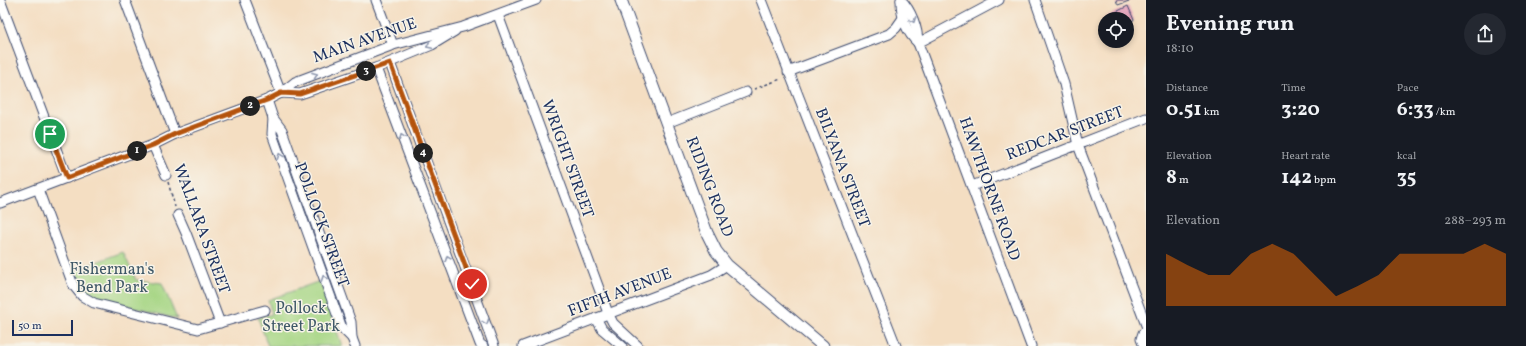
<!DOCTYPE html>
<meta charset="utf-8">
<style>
body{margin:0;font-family:Vollkorn,serif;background:#242831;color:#f1f3f6;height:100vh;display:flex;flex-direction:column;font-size:15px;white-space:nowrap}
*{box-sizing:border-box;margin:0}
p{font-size:13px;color:#9ea1a6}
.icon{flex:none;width:22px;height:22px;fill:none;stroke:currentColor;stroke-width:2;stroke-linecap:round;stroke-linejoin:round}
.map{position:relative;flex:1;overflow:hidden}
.side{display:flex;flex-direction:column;background:#171b24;width:380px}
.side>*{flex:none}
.controls{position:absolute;left:1098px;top:12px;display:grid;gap:8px}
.controls a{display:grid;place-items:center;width:36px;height:36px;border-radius:50%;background:#171b24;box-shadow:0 2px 6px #0003;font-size:20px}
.scale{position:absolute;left:12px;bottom:10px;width:61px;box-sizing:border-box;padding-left:4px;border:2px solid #1b2f5e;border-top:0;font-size:11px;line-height:14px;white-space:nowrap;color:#1b2f5e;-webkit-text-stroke:3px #f7f3e8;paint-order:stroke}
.pin{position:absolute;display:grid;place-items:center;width:34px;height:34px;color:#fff;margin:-17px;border:2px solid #fff;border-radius:50%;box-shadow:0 1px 4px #0007}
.km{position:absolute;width:20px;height:20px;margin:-10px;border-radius:50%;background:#222;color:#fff;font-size:11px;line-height:20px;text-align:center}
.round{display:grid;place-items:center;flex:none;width:42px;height:42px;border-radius:21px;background:#242831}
.summary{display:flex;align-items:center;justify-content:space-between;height:68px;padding:0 20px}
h1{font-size:22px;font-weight:700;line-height:30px}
.metrics{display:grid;grid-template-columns:repeat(3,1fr);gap:6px;height:68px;padding:4px 20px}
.metrics div{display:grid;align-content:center}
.metrics b{font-size:20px;font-weight:700}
.metrics small{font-size:11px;font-weight:400}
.metrics p{font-size:11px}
.chart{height:112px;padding:8px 20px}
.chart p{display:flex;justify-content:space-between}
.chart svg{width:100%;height:72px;margin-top:4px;fill:#b45309;opacity:.7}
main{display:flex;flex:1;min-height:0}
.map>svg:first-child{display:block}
.green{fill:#a5d583;stroke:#608270}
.building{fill:#e49bb8}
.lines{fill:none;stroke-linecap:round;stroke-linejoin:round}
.minor-casing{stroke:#3c496d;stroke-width:11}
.major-casing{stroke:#3c496d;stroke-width:13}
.path{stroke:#3c496d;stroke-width:1.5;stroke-dasharray:3 3;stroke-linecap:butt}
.minor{stroke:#fff;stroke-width:9}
.major{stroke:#fff;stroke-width:11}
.oneway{stroke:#8d97ae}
.route-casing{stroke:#fff;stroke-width:8}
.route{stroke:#b45309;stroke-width:5}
.labels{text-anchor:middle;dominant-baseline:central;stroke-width:3;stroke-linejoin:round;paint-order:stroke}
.street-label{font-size:16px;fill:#1b2f5e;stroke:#f7f3e8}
.park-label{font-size:16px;fill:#3e5867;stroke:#f7f3e8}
</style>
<main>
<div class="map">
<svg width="1146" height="346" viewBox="0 0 1146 346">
<rect width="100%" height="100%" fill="#f7f3e8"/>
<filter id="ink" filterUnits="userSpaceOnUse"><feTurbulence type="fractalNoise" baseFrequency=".025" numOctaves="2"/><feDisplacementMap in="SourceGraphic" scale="8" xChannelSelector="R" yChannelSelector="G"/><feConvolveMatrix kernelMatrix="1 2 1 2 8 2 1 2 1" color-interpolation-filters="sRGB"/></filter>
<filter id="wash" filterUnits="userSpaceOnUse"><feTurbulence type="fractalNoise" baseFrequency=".012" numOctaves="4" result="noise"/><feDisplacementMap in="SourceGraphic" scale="16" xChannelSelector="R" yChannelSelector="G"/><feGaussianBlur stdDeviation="0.9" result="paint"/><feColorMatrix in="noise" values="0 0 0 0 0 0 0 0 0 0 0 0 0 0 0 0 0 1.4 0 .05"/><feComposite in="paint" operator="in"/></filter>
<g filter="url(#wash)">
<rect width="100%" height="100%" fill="#f4dec2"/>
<g class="green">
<path d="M 123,252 L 136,280 L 162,283 L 177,319 L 102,299 L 88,294 L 81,286 L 75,270 Z"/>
<path d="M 320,281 L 342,346 L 268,346 L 258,318 L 272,314 L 268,300 Z"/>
</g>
<g id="blocks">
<g class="building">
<path d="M 1116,0 L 1132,0 L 1118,5 Z"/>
<path d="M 1128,6 L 1134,20 L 1127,23 L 1127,19 L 1102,19 Z"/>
</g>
</g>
</g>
<g filter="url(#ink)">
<use href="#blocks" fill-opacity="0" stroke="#3c496d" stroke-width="1"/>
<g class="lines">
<g class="minor-casing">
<g id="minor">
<path d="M 0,0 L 67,178"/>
<path d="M 125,0 L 175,134"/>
<path d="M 245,0 L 281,93"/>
<path d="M 376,0 L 393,45"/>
<path d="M 761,0 L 896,346"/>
<path d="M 901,0 C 911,10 918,28 918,43 L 1031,346"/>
<path d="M 901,0 C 901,16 906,32 918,43"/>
<path d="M 1035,0 L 1064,84 L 1078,145 L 1146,325"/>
<path d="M 498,15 L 608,313 L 613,323 L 638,346"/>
<path d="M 918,43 L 999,0"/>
<path d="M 390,63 L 494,346"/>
<path d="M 376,68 L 480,344 L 483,346"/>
<path d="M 788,72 L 889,34 L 896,28 L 903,18"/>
<path d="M 281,93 L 300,94 L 376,68 L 432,45 L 455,31"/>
<path d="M 267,100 L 273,118 L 282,130 L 351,322 L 352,338 L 355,346"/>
<path d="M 273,118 L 272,134 L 342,328 L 352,338"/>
<path d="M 667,123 L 746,92"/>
<path d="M 153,145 L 166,175"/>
<path d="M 972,186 L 1146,118"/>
<path d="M 38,189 L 73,285 L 82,296 L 94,303 L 198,329 L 265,310"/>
<path d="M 0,203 L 153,145 L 175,134 L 267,100 L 281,93 L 295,82 L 393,45 L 463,27 L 536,0"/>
<path d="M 178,215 L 186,233 L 220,323"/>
<path d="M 596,318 L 602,329 L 622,346"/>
<path d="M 523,346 L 711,275 L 727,265"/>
<path d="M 1144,346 L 1141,339 L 1143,333 L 1146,331"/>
</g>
</g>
<g class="major-casing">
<path id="major" d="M 621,0 L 707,233 L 716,251 L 727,265 L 823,346"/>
</g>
<g class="path">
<path d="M 754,89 L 781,79"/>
<path d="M 168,182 L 175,207"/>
</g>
<use href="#minor" class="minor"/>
<use href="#major" class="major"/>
</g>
<defs><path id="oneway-chevron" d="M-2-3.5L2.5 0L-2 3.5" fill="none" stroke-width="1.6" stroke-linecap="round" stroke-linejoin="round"/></defs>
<g class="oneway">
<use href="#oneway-chevron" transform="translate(913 20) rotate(70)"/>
<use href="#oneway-chevron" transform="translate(429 46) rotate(155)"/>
<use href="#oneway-chevron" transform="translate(315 75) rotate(-21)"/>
<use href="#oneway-chevron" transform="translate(402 137) rotate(-111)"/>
<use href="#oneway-chevron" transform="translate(280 156) rotate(-110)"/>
<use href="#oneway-chevron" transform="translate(448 258) rotate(-111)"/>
<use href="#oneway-chevron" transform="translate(324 278) rotate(-110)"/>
<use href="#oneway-chevron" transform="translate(486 322) rotate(70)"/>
</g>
</g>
<g class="lines" filter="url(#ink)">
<g class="route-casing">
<path id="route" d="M 50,134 L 67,178 L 153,145 L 175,134 L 267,100 L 281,93 L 300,94 L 390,63 L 472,284"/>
</g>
<use href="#route" class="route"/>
</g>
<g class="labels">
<g class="street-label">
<text transform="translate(365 41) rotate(-19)">MAIN AVENUE</text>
<text transform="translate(1065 134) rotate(-21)">REDCAR STREET</text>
<text transform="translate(567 159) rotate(70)">WRIGHT STREET</text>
<text transform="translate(842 168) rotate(69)">BILYANA STREET</text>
<text transform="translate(709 187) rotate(69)">RIDING ROAD</text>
<text transform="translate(989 189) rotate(70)">HAWTHORNE ROAD</text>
<text transform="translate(321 225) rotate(70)">POLLOCK STREET</text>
<text transform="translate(201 229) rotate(70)">WALLARA STREET</text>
<text transform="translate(620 293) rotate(-21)">FIFTH AVENUE</text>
</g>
<g class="park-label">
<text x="112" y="270">Fisherman's<tspan x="112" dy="18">Bend Park</tspan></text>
<text x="301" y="309">Pollock<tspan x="301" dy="18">Street Park</tspan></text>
</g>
</g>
</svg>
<div class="controls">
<a><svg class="icon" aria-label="locate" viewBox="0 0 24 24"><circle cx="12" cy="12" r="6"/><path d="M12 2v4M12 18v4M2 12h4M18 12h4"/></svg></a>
</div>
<div class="scale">50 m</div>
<div class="pin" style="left:50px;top:134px;background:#1e9e55"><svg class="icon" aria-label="arrive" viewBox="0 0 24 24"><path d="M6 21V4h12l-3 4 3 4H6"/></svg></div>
<div class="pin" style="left:472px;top:284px;background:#d93025"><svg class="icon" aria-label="check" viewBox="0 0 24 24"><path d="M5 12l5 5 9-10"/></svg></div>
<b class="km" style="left:137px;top:151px">1</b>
<b class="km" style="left:250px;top:106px">2</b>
<b class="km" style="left:366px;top:71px">3</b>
<b class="km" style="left:423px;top:153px">4</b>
</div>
<section class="side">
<div class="summary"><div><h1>Evening run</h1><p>18:10</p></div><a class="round"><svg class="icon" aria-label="share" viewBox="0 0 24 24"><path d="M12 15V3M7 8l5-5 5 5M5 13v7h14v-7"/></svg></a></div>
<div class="metrics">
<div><p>Distance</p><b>0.51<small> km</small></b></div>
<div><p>Time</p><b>3:20</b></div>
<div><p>Pace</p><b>6:33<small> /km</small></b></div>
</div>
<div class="metrics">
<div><p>Elevation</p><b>8<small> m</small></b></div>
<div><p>Heart rate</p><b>142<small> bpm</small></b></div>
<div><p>kcal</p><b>35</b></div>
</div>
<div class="chart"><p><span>Elevation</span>288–293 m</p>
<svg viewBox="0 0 160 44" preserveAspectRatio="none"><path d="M0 44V12L10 19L20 25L30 25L40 12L50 6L60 12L70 25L80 38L90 32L100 25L110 12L120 12L130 12L140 12L150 6L160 12V44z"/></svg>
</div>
</section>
</main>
